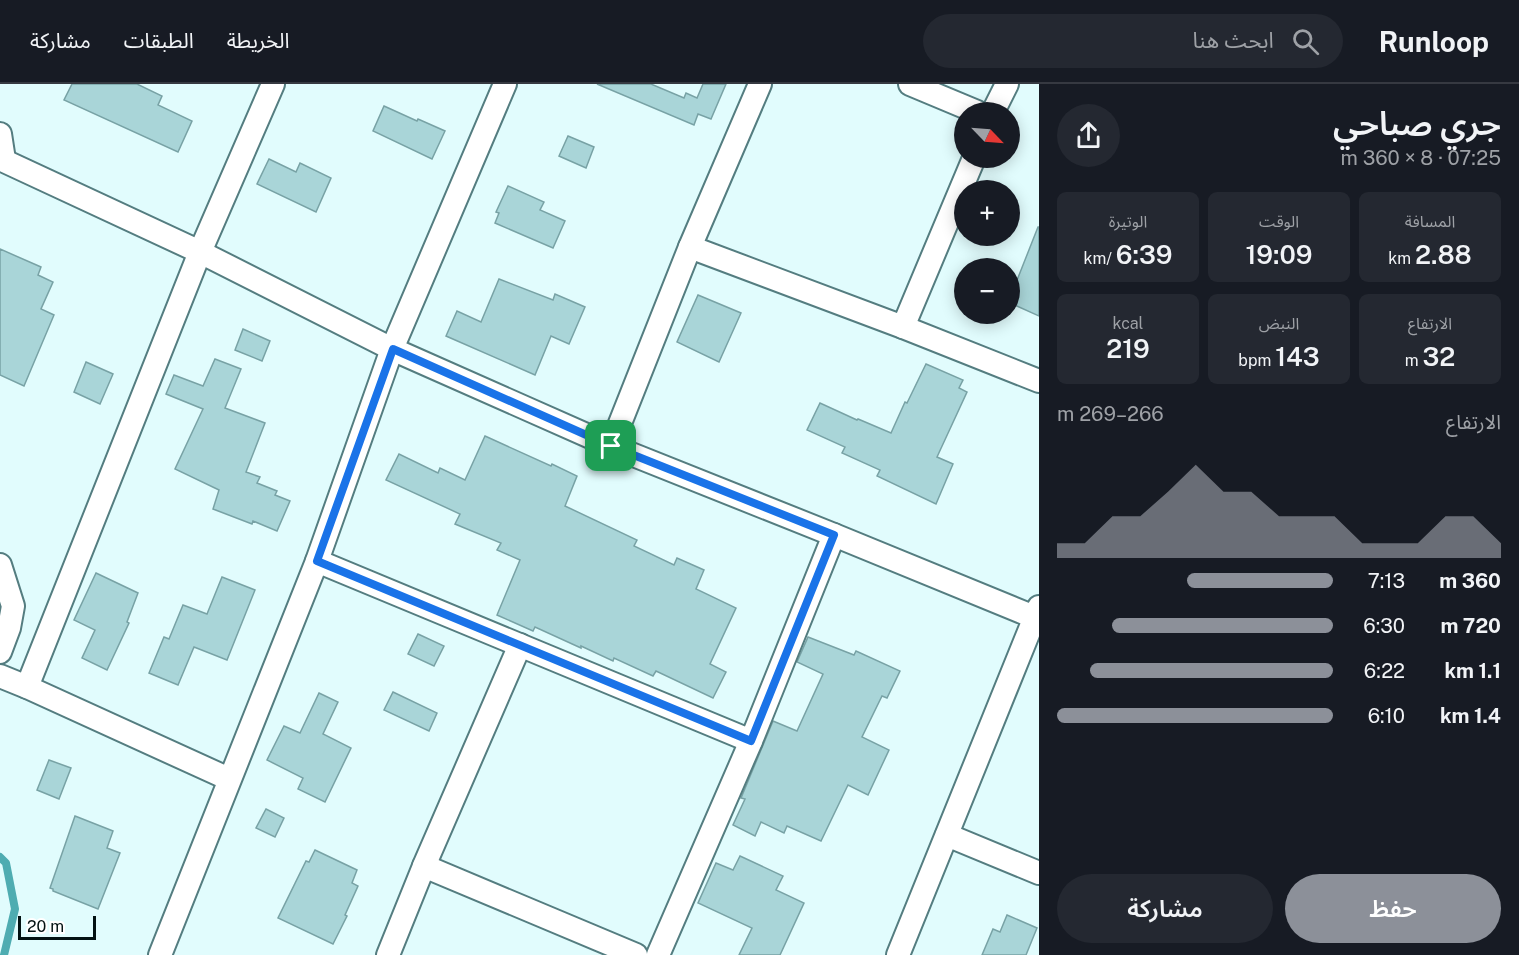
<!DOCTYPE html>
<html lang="ar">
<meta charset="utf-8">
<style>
body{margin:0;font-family:"Public Sans","Noto Sans Arabic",sans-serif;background:#242831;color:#f1f3f6;direction:rtl;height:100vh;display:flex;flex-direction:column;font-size:22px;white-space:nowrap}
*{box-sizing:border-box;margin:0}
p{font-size:20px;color:#9ea1a6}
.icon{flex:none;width:33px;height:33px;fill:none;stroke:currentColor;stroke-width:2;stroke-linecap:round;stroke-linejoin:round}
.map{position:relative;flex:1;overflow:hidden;direction:ltr}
.sheet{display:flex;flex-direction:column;background:#171b24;width:480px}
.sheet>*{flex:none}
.needle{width:39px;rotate:115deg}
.controls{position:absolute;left:954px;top:18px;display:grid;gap:12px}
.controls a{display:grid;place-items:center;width:66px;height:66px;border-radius:50%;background:#171b24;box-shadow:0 3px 15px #0003;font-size:30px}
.scale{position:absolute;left:18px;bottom:15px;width:78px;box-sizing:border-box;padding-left:6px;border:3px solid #031213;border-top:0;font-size:16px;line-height:21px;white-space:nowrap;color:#031213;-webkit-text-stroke:4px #fff;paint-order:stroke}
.pin{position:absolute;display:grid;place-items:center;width:51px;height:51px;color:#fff;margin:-26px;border-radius:12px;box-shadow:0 3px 9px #0006}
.round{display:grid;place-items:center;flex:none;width:63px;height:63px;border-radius:32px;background:#242831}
.headline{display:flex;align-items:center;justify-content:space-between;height:102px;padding:0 18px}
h1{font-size:33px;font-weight:600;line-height:45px}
.figures{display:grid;grid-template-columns:repeat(3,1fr);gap:9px;height:102px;padding:6px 18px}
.figures div{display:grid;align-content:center;border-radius:9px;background:#242831;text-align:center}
.figures b{font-size:26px;font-weight:600}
.figures small{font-size:16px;font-weight:400}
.figures p{font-size:16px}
.chart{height:168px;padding:12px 18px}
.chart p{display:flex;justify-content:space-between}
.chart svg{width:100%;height:108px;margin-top:6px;fill:#8c9099;opacity:.7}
.button{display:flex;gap:12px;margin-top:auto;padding:12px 18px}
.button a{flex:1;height:69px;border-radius:36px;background:#8c9099;color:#fff;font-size:24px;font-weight:600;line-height:69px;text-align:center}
.button a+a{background:#242831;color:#f1f3f6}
ul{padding:0 18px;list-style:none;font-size:20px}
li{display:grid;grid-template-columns:96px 72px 1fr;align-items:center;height:45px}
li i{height:15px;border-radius:8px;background:#8c9099}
header{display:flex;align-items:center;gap:36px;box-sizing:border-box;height:84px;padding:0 30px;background:#171b24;border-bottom:2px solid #363941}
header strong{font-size:28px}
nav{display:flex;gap:33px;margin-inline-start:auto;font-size:21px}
.search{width:420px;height:54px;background:#242831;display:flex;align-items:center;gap:15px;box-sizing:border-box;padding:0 21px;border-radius:33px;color:#9ea1a6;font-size:22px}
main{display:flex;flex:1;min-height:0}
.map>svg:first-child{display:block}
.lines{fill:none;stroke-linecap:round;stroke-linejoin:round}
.stream{stroke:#4eacb1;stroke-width:8}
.building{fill:#a9d5d8;stroke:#78a2a5;stroke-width:1.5}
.minor-casing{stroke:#547d80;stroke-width:26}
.minor{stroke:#fff;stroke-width:22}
.route-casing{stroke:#fff;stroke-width:12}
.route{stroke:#1a73e8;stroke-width:8}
</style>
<header>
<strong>Runloop</strong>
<div class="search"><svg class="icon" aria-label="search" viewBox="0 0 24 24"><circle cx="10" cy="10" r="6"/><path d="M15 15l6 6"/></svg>ابحث هنا</div>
<nav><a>الخريطة</a><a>الطبقات</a><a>مشاركة</a></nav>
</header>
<main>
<section class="sheet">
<div class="headline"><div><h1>جري صباحي</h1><p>07:25 · 8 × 360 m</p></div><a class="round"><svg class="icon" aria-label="share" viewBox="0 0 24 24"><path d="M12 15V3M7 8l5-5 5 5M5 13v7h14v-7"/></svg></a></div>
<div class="figures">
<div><p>المسافة</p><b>2.88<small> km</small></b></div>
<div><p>الوقت</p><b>19:09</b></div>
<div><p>الوتيرة</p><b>6:39<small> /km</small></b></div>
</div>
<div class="figures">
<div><p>الارتفاع</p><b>32<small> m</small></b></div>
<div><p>النبض</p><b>143<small> bpm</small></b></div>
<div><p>kcal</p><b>219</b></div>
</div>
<div class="chart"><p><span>الارتفاع</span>266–269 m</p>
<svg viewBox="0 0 160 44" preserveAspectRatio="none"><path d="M0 44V38L10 38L20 27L30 27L40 17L50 6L60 17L70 17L80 27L90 27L100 27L110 38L120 38L130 38L140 27L150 27L160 38V44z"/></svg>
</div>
<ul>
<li><b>360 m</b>7:13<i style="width:53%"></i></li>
<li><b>720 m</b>6:30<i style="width:80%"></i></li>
<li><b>1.1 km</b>6:22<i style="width:88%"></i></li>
<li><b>1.4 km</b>6:10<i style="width:100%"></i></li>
</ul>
<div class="button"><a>حفظ</a><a>مشاركة</a></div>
</section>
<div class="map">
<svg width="1039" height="871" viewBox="0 0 1039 871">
<rect width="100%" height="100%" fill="#e1fcfd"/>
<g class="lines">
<path class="stream" d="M 0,773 L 6,779 L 15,825 L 4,871"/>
</g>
<g class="building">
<path d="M 72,0 L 137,0 L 162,12 L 158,21 L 192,37 L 178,68 L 64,16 Z"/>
<path d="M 597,0 L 651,0 L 684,14 L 686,9 L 697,14 L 703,0 L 726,0 L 711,35 L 698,30 L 694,41 Z"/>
<path d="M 384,22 L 417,37 L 418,35 L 445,47 L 432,75 L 373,47 Z"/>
<path d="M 568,52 L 594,63 L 586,84 L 559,72 Z"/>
<path d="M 269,75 L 296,88 L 300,79 L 331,94 L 316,128 L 257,100 Z"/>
<path d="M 508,102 L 544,118 L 540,126 L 565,137 L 553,164 L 495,139 L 499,129 L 496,128 Z"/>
<path d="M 1038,143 L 1039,143 L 1039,232 L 1010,219 L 1010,214 Z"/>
<path d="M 0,165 L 41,183 L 38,191 L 53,198 L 41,225 L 54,231 L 24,302 L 0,291 Z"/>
<path d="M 499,195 L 553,216 L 555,210 L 585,223 L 569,260 L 551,252 L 535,291 L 446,252 L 457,227 L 481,238 Z"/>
<path d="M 698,211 L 741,229 L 719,278 L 677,258 Z"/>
<path d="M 243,245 L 270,257 L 262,277 L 235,266 Z"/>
<path d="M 215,275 L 241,285 L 225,324 L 265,339 L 246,388 L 260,393 L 257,399 L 277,407 L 275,411 L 290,417 L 277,447 L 253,437 L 252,440 L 213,425 L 219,406 L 175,385 L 203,325 L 166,310 L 174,291 L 203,302 Z"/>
<path d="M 86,278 L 113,290 L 100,320 L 74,308 Z"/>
<path d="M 926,280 L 963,296 L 959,304 L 967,308 L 937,373 L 953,380 L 936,420 L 877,392 L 880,386 L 842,369 L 845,363 L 807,346 L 820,319 L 857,336 L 858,335 L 891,349 L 905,318 L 907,319 Z"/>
<path d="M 485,352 L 551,382 L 552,380 L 577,392 L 565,422 L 637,456 L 634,462 L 674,481 L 677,474 L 704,486 L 696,505 L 736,524 L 710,580 L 726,588 L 713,614 L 656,587 L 653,592 L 614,574 L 613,577 L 581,562 L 581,564 L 535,543 L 533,547 L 497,531 L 520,476 L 497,466 L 501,459 L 455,440 L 460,430 L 386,396 L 399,370 L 438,389 L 440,384 L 465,396 Z"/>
<path d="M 96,489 L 138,509 L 127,538 L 129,539 L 107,586 L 82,574 L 95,546 L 74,536 Z"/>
<path d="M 222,493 L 255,506 L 227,576 L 194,563 L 178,601 L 149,589 L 164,553 L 169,555 L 183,521 L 207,530 Z"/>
<path d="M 418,550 L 444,562 L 434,582 L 408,570 Z"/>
<path d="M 808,553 L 854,571 L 856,567 L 900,587 L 887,614 L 882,612 L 862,653 L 889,666 L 868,711 L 848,701 L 821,757 L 787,742 L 784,749 L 761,738 L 755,752 L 733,741 L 745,715 L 741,714 L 773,637 L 797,647 L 823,590 L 797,578 Z"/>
<path d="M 393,608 L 437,629 L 429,647 L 384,626 Z"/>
<path d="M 319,609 L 338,618 L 323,650 L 351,664 L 325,718 L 298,705 L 303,694 L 267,676 L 284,642 L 300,649 Z"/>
<path d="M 49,676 L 71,684 L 59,715 L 37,706 Z"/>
<path d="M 266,725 L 284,734 L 275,753 L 256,744 Z"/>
<path d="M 75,732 L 113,747 L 107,764 L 120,769 L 98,825 L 53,807 L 53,805 L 50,804 Z"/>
<path d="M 315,766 L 357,786 L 352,799 L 358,802 L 345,831 L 347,832 L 333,860 L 278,834 L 306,777 L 309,778 Z"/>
<path d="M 740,772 L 783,792 L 776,806 L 804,819 L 780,871 L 739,871 L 752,844 L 698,819 L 716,779 L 733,786 Z"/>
<path d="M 1007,831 L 1037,844 L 1026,871 L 982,871 L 993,845 L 1000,848 Z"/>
</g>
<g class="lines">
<g class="minor-casing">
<g id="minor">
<path d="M 910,0 L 977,28"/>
<path d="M 993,28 L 1007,0"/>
<path d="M 0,50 L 4,76"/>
<path d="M 0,75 L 200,168 L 392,265 L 611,362 L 834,451 L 1039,535"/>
<path d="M 690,163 L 903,243 L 1039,297"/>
<path d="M 903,243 L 974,74"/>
<path d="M 611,362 L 690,163 L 760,0"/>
<path d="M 317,477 L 751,657"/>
<path d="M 0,481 L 13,522 L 9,544 L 0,568"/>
<path d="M 0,592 L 27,603 L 229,695"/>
<path d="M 27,603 L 200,168 L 273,0"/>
<path d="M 947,751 L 1039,789"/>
<path d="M 424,782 L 636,871"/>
<path d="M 160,871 L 317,477 L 392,265 L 505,0"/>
<path d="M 388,871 L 424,782 L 520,561"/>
<path d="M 658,871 L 751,657 L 834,451"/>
<path d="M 898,871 L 1039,523"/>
</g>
</g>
<use href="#minor" class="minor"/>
</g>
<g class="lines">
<g class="route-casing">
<path id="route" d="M 393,265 L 611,362 L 834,451 L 751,657 L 317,477 Z"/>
</g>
<use href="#route" class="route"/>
</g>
</svg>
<div class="controls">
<a><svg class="needle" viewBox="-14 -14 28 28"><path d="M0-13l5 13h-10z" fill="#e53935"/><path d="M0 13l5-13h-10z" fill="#9ea1a6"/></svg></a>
<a>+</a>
<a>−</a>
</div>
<div class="scale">20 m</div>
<div class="pin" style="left:611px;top:362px;background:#1e9e55"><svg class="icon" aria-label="arrive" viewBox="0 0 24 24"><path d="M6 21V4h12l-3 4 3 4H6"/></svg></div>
</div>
</main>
